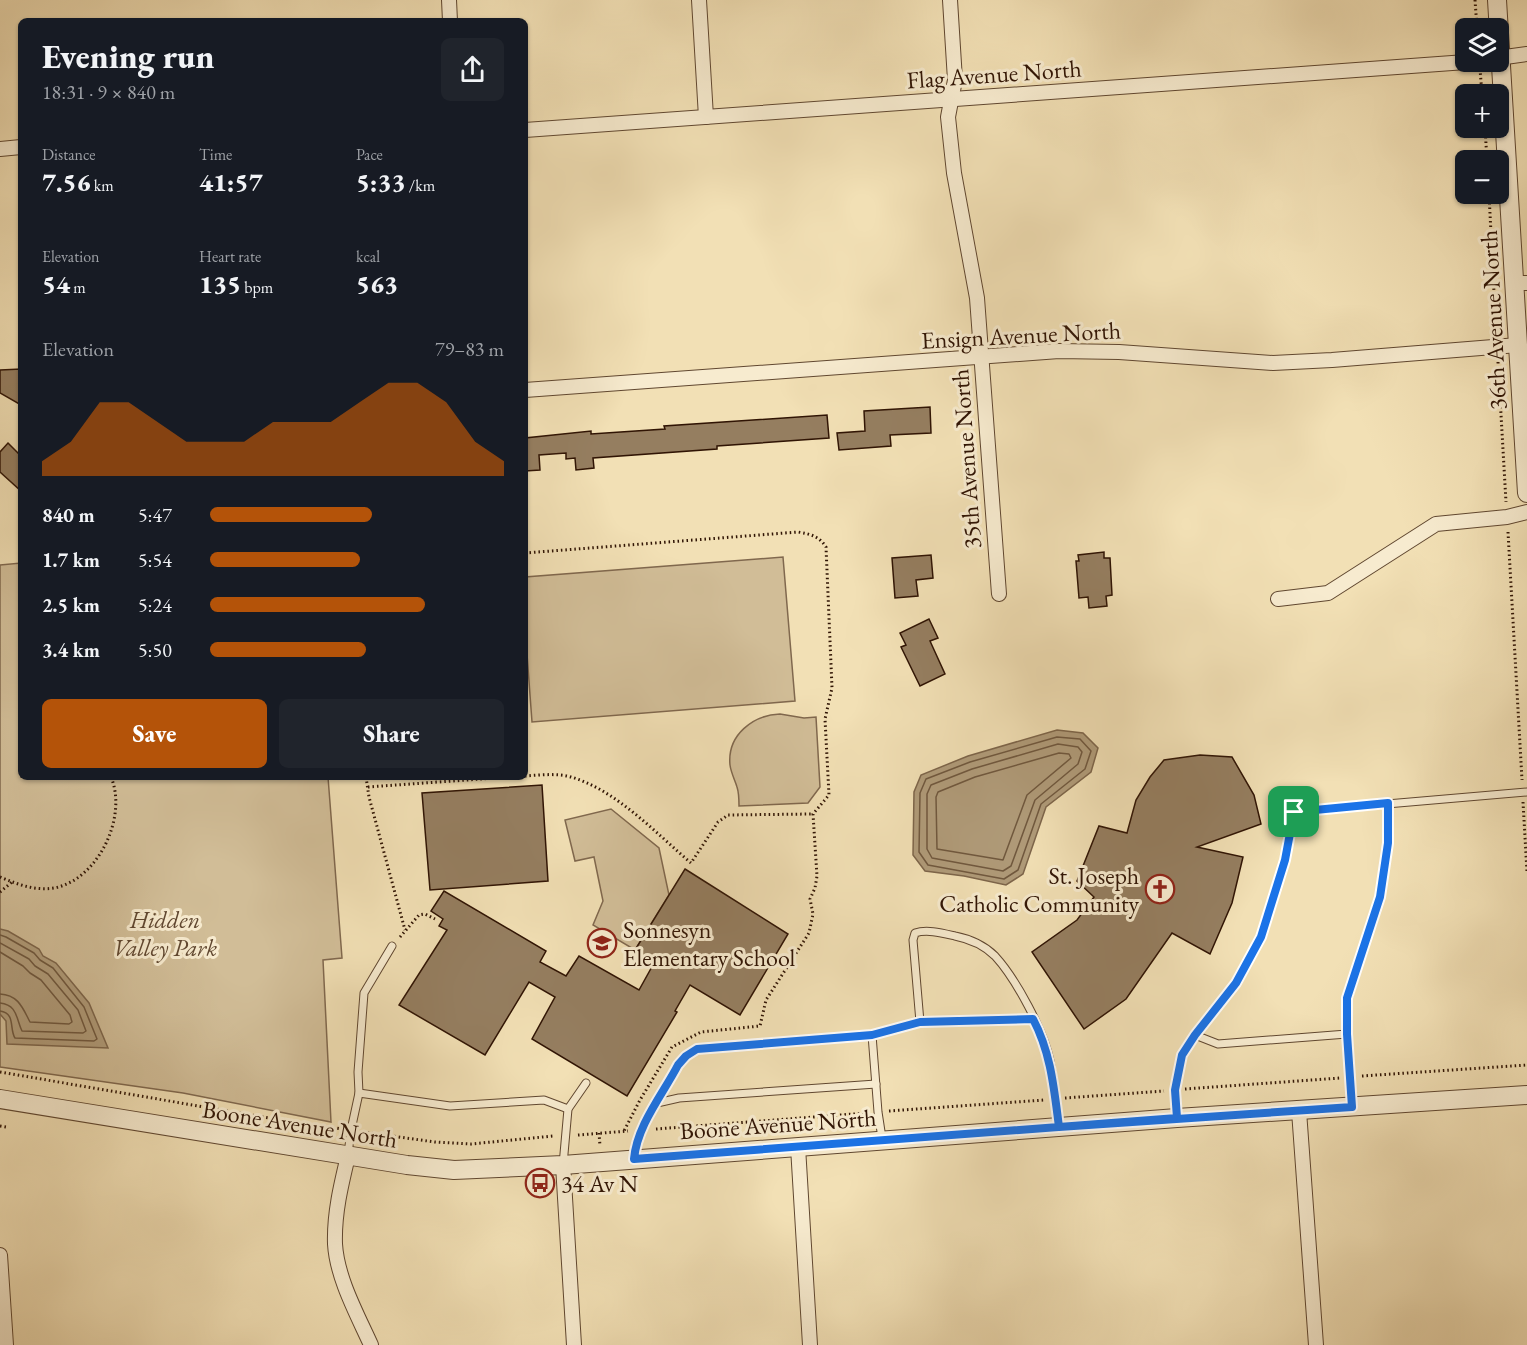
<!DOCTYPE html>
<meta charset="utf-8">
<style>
body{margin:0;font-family:"EB Garamond",serif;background:#20242c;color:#f1f3f6;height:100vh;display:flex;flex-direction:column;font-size:22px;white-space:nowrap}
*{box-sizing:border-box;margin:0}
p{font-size:20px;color:#9ea1a6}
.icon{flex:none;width:33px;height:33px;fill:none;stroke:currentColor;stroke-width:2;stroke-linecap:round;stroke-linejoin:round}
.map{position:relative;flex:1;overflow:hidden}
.sheet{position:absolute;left:18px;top:18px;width:510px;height:762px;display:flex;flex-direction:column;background:#171b24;border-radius:9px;box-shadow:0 2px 4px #0004}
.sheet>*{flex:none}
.buttons{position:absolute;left:1455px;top:18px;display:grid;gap:12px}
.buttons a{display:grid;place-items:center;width:54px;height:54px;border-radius:9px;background:#171b24;box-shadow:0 2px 4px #0004;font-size:30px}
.pin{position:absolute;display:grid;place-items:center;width:51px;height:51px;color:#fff;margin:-26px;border-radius:12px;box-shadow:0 3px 9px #0006}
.round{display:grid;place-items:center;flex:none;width:63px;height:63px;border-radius:9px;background:#20242c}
.overview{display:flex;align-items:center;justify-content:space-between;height:102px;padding:0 24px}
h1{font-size:33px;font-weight:800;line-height:45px}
.figures{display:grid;grid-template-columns:repeat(3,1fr);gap:9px;height:102px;padding:6px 24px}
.figures div{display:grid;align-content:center}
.figures b{font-size:26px;font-weight:800}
.figures small{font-size:16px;font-weight:400}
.figures p{font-size:16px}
.chart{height:168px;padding:12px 24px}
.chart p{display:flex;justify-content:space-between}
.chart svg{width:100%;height:108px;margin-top:6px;fill:#b45309;opacity:.7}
.action{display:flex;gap:12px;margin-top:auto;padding:12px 24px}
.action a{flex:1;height:69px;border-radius:9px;background:#b45309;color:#fff;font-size:24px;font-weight:800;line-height:69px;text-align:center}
.action a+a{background:#20242c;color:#f1f3f6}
ul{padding:0 24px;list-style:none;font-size:20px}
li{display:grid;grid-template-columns:96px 72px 1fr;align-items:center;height:45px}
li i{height:15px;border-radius:8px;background:#b45309}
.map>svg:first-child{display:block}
.green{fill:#d1bd97;stroke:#80684e;stroke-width:1.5}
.water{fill:#b09b79;stroke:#7d654a;stroke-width:1.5}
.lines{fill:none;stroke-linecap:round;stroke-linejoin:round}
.shore{stroke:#70583e;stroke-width:1.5}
.building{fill:#957e60;stroke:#301404;stroke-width:1.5}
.service-casing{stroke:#604730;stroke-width:9}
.minor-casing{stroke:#604730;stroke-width:16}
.tertiary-casing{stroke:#604730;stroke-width:20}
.path{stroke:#301404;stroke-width:3;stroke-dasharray:1.5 3;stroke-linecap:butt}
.service{stroke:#f7ebcf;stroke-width:7}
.minor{stroke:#f7ebcf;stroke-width:14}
.tertiary{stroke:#f7ebcf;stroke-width:18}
.route-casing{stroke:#fff;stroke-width:12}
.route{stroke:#1a73e8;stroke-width:8}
.labels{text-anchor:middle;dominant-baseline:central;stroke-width:6;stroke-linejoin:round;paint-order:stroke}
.street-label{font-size:24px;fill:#301404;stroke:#f7ebcf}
.poi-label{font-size:24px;fill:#301404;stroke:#f7ebcf;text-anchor:start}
.park-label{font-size:24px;font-style:italic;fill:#604730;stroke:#f7ebcf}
</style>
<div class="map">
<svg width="1527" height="1345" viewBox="0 0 1527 1345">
<rect width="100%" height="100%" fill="#f2e0b5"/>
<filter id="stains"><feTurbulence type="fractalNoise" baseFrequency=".00333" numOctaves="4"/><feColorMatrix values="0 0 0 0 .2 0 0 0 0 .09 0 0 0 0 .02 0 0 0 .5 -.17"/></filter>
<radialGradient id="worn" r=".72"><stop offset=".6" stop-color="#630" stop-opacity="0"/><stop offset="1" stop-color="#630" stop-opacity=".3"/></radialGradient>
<g class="green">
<path d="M 783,557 L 795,701 L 532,722 L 525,627 L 525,577 Z"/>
<path d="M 21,563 L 21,777 L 328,777 L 342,958 L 323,960 L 331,1122 L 183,1093 L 0,1067 L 0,565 Z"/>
<path d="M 780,714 L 804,718 L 816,717 L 820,787 L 808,803 L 739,806 C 739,800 739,793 737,787 C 735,780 731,773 730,765 C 727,735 753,715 780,714 Z"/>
<path d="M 611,809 L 659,848 L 669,895 L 635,950 L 593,925 L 603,901 L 594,857 L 575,861 L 565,820 Z"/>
</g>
<g class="water">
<path d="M 1057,730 L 1083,733 L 1098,748 L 1091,772 L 1046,807 L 1023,874 L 1006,885 L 964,876 L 925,871 L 913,855 L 914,792 L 921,775 L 968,756 Z"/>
<path d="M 0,929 L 8,931 L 39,949 L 43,956 L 56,963 L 89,1003 L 108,1048 L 7,1044 L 6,1021 L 0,1014 Z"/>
</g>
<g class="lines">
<g class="shore">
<path d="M 1057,737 L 1080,739 L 1091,751 L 1085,769 L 1041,804 L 1018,870 L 1004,879 L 928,865 L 919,852 L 920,793 L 926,779 L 970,762 Z"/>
<path d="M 1058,744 L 1078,747 L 1082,752 L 1078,764 L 1035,800 L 1011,866 L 1003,871 L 932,858 L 927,849 L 927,794 L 931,785 L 972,769 Z"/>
<path d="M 1059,753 L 1069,754 L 1071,758 L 1027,795 L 1003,860 L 937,849 L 936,797 L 938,792 L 975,777 Z"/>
<path d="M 0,935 L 6,937 L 34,953 L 40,960 L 53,968 L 84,1007 L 97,1039 L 94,1041 L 15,1038 C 9,1029 16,1013 0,1011"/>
<path d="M 0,943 L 29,959 L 35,966 L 48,974 L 78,1010 L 86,1031 L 83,1033 L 22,1031 C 16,1019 18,1005 0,1003"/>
<path d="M 0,952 L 23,966 L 30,973 L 41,980 L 70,1015 L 72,1022 L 69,1024 L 30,1022 C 23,1009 19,995 0,994"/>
</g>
</g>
<g class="building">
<path d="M 21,369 L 21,405 L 0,393 L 0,370 Z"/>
<path d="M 930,407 L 931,433 L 890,435 L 891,446 L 839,450 L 837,433 L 865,431 L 864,411 Z"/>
<path d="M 827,415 L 829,438 L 717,446 L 717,449 L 593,458 L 594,468 L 576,470 L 575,458 L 566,459 L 566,453 L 539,455 L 540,470 L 525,471 L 525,438 L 591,431 L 591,434 L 665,429 L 664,426 Z"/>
<path d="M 8,443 L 21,456 L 21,491 L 0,472 L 0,452 Z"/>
<path d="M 1104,552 L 1104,558 L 1110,558 L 1112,595 L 1106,596 L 1107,606 L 1089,608 L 1088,597 L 1079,598 L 1076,561 L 1079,561 L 1078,555 Z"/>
<path d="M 931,555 L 933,578 L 916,580 L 918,596 L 895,598 L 892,558 Z"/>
<path d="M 929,619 L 938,638 L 930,641 L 945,674 L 920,686 L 901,647 L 906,645 L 900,633 Z"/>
<path d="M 1200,755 L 1232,757 L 1254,795 L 1261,824 L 1197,847 L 1243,857 L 1232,903 L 1210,954 L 1172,933 L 1126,999 L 1084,1029 L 1032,952 L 1077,920 L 1094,897 L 1077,881 L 1099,826 L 1127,833 L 1136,800 L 1150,777 L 1164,760 Z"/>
<path d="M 542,785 L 548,881 L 430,890 L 422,793 Z"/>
<path d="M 685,869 L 788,934 L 740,1015 L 690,985 L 675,1011 L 677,1012 L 627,1096 L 532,1039 L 555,997 L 529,982 L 485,1055 L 399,1005 L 447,930 L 439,926 L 443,919 L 431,911 L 444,891 L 546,951 L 540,962 L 566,976 L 579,956 L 639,990 L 654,963 L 635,950 Z"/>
</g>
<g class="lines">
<g class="service-casing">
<g id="service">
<path d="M 1033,1019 L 920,1022 L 913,940 L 915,933 C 927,929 942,933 955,936 C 970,939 984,945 995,956 C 1016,979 1044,1031 1050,1061 C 1054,1082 1056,1104 1059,1125"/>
<path d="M 872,1035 L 920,1022"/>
<path d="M 1195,1035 L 1218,1044 L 1347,1034"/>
<path d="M 359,1093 L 358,1072 L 364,993 L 392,946"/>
<path d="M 657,1103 L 679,1098 L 876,1084"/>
<path d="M 1352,1106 L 1347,1034 L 1348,998 L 1380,897 L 1388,843 L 1388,803"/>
<path d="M 1177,1116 L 1175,1090 L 1182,1055 L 1195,1035 L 1236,983 L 1261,937 L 1285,860 L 1294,812 L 1527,792"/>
<path d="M 348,1154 L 351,1130 L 359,1093 L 450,1106 L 544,1100 L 568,1109"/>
<path d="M 634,1159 C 637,1125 663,1095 678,1065 L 686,1056 L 697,1049 L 872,1035 L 878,1112 L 882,1138"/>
<path d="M 563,1165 L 568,1109 L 586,1083"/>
</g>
</g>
<g class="minor-casing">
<g id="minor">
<path d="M 449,0 L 450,21"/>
<path d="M 699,0 L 706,117"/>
<path d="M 950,0 L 955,80 L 948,117 L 954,173 L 977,298 L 999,594"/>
<path d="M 1498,58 L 1527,54"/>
<path d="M 525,130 L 1466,62"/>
<path d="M 0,149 L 21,147"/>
<path d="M 1514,283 L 1527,283"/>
<path d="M 525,390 L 1059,351 L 1119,352 L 1273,363 L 1332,360 L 1518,345"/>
<path d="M 1278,599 L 1328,593 L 1436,524 L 1507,517 L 1527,512"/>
<path d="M 1299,1111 L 1316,1345"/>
<path d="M 798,1147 L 810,1345"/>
<path d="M 348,1156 C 341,1185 334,1214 335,1244 C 337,1278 357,1314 371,1345"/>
<path d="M 563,1165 L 574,1345"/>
<path d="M 0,1255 L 6,1345"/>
</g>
</g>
<g class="tertiary-casing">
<g id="tertiary">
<path d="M 1497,0 L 1527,493"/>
<path d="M 0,1099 L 407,1165 L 454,1170 L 563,1165 L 1177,1118 L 1527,1095"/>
</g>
</g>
<g class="path">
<path d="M 1475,0 L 1477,28"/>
<path d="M 1480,69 L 1482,94"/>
<path d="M 1485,128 L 1487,160"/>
<path d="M 1489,194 L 1496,331"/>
<path d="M 1498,362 L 1506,502"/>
<path d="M 1508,532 L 1522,780"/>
<path d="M 525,553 L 798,532 C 810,534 819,536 826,547 L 832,688 L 825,719 L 829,795 L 813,814 L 817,876 L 815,888 L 810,899 L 813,914 L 809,933 L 766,1000 L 760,1026 L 701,1032 L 672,1047 L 640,1100 L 624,1131"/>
<path d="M 525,776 C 540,775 557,773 571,777 C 616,790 656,833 691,863 L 718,822 L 728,815 L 812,814"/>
<path d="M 366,777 L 369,797 L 405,930"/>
<path d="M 368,787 L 509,777"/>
<path d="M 1523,802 L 1527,872"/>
<path d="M 0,877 C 17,884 34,891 54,888 C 98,880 128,817 111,777"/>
<path d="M 0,892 L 12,882"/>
<path d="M 400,937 L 419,915 L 425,914 L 435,919"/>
<path d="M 0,1072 L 286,1121 L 342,1129"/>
<path d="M 1362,1076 L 1527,1065"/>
<path d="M 1185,1089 L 1340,1078"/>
<path d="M 1065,1098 L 1164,1091"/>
<path d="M 889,1111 L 1044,1100"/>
<path d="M 0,1126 L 6,1127"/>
<path d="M 656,1129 L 867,1113"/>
<path d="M 363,1132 L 435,1142 L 471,1144 L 553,1136"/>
<path d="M 599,1133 L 600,1146"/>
<path d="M 578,1135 L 628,1131"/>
<path d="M 601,1180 L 602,1191"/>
</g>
<use href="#service" class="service"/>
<use href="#minor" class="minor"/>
<use href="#tertiary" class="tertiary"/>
</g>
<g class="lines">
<g class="route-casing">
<path id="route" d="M 1294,812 L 1285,860 L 1261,937 L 1236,983 L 1195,1035 L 1182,1055 L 1175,1090 L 1177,1118 L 634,1159 C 637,1125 663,1094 678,1065 L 686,1056 L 697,1049 L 872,1035 L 920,1022 L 1033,1019 C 1051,1053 1054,1089 1059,1127 L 1352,1107 L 1347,1034 L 1347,998 L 1380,897 L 1388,843 L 1388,803 L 1294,812"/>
</g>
<use href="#route" class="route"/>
</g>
<defs>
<g id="church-ring" transform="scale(1.5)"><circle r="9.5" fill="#f7ebcf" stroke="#8f2418" stroke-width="1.5"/><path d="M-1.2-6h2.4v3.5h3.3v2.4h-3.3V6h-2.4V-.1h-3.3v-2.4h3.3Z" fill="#8f2418"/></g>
<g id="school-ring" transform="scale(1.5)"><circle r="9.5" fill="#f7ebcf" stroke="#8f2418" stroke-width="1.5"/><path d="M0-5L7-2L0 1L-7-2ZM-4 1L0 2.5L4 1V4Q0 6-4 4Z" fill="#8f2418"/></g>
<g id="bus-ring" transform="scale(1.5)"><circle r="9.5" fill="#f7ebcf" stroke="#8f2418" stroke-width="1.5"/><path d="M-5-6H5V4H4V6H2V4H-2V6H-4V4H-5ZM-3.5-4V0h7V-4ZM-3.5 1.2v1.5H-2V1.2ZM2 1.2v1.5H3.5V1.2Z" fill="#8f2418"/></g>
</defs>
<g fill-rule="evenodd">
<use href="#church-ring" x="1160" y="889"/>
<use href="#school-ring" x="602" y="943"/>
<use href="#bus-ring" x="540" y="1183"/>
</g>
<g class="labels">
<g class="street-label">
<text transform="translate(994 74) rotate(-4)">Flag Avenue North</text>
<text transform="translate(1493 320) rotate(-93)">36th Avenue North</text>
<text transform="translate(1021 335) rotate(-3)">Ensign Avenue North</text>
<text transform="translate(966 459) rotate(-94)">35th Avenue North</text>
<text transform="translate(300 1124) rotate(9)">Boone Avenue North</text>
<text transform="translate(778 1124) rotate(-4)">Boone Avenue North</text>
</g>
<g class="poi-label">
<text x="1139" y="875" text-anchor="end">St. Joseph<tspan x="1139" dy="28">Catholic Community</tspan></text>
<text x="623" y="929">Sonnesyn<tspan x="623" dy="28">Elementary School</tspan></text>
<text x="561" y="1183">34 Av N</text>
</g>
<g class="park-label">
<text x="165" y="919">Hidden<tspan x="165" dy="28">Valley Park</tspan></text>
</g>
</g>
<rect width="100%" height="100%" filter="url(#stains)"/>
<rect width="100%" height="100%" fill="url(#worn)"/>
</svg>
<div class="buttons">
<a><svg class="icon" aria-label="layers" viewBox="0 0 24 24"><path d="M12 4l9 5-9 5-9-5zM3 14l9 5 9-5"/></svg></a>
<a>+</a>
<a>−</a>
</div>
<div class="pin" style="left:1294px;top:812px;background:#1e9e55"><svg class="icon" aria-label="arrive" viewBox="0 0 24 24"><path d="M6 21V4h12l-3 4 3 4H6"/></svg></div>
<section class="sheet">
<div class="overview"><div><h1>Evening run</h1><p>18:31 · 9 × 840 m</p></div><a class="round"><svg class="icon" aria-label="share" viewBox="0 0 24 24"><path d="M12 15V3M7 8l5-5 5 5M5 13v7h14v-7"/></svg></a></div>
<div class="figures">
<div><p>Distance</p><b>7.56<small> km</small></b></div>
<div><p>Time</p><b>41:57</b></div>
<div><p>Pace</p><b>5:33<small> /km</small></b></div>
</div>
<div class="figures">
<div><p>Elevation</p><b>54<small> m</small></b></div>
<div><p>Heart rate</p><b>135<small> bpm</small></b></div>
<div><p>kcal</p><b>563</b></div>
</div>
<div class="chart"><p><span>Elevation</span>79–83 m</p>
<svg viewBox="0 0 160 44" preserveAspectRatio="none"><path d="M0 44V38L10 30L20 14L30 14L40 22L50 30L60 30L70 30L80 22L90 22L100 22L110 14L120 6L130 6L140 14L150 30L160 38V44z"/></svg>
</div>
<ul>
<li><b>840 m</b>5:47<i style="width:55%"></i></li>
<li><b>1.7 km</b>5:54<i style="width:51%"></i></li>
<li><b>2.5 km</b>5:24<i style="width:73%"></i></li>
<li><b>3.4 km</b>5:50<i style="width:53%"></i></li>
</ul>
<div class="action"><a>Save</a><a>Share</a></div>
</section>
</div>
